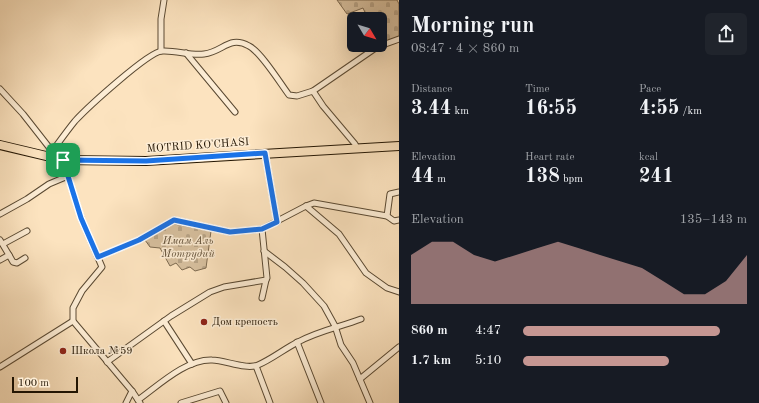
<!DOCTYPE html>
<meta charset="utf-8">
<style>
body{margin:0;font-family:"Old Standard TT",serif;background:#20242c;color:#f1f3f6;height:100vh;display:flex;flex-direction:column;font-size:15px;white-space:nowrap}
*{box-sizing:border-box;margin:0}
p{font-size:13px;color:#9ea1a6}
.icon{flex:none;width:22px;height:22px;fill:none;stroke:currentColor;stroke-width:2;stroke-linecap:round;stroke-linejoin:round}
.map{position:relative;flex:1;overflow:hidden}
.panel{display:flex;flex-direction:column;background:#171b24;width:360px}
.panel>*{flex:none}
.needle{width:26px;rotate:128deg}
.fabs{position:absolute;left:347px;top:12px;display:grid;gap:8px}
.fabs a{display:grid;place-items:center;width:40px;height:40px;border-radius:6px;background:#171b24;box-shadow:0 4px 16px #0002;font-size:20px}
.scale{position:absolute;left:12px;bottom:10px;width:66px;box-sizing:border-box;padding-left:4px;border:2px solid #241603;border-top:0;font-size:11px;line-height:14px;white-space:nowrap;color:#241603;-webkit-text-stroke:3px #fdedd5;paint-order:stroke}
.pin{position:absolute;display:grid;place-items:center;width:34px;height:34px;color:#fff;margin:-17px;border-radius:8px;box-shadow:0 2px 6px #0006}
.round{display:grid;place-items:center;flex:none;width:42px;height:42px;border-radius:6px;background:#20242c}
.headline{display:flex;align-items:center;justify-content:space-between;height:68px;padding:0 12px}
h1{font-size:22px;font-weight:800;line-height:30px}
.figures{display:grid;grid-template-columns:repeat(3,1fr);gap:6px;height:68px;padding:4px 12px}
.figures div{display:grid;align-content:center}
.figures b{font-size:20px;font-weight:800}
.figures small{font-size:11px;font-weight:400}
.figures p{font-size:11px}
.chart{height:112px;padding:8px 12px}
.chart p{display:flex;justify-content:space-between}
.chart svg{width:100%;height:72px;margin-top:4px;fill:#c59692;opacity:.7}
ul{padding:0 12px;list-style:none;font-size:13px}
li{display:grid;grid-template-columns:64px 48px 1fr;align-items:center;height:30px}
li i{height:10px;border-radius:5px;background:#c59692}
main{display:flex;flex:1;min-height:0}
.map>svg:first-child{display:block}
.cemetery{fill:url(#cemetery-stones);stroke:#7e6b51}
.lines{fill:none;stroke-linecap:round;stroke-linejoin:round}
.minor-casing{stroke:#5a4932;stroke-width:7}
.primary-casing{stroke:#241603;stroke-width:10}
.minor{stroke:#fdedd5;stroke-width:5}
.primary{stroke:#fce3bf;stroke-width:8}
.route-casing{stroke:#fff;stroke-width:8}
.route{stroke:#1a73e8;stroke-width:5}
.poi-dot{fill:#8f2418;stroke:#fdedd5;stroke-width:1.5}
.labels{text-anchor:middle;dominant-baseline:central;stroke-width:3;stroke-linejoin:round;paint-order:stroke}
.street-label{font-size:11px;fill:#241603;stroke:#fdedd5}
.park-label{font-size:11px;font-style:italic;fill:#63523a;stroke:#fdedd5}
.poi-label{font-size:11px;fill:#241603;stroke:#fdedd5;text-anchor:start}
</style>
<main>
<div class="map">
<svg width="399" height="403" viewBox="0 0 399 403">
<defs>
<pattern id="cemetery-stones" width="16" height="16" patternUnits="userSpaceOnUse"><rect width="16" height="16" fill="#d7c09f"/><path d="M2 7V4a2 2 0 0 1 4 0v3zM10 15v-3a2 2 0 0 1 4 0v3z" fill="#b8a487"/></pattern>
</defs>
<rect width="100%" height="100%" fill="#fce3bf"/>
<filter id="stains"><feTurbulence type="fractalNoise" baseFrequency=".005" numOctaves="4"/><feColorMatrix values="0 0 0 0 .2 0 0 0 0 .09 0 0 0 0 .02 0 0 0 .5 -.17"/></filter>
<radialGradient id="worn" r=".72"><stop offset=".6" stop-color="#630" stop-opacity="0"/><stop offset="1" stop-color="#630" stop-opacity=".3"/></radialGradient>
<g class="cemetery">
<path d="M 337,0 L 397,0 L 399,4 L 399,37 L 380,43 L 380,19 L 368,19 L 363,8 L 347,14 Z"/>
<path d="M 174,224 L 211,231 L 206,268 L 195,271 L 190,267 L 182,270 L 176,263 L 170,266 L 160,248 L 150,247 L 145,240 Z"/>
</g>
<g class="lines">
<g class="minor-casing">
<g id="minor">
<path d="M 161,51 L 161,19 L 164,0"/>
<path d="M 186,53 L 235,112"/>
<path d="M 0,89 L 23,114 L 52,151"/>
<path d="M 313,91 L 377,47 L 399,39"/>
<path d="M 265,153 L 277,222"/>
<path d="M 48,157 C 57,145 66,132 75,121 C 87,108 148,52 162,51 C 176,50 191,56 204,54 C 223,52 229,35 249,46 C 261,52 280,83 289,95 L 297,96 L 313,91 L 323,106 L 355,144 L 357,149"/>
<path d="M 63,160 L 81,218 L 102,267 L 82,291 L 73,308 L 73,321 L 132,391 L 140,403"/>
<path d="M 306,206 L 339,234 L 366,273 L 387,288 L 399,292"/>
<path d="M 0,214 L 27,199 L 49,184 L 68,176"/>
<path d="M 387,216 L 390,194 L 399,192"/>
<path d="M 0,240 L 9,255 L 0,260"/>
<path d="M 3,244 L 27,231"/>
<path d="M 264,251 L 285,267 L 303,283 L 324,306 L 335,326 L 341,345 L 353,363 L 370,403"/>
<path d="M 9,255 L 13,262 L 17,263 L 25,258"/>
<path d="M 98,257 L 139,240 L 174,220 L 230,232 L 262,229 L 306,206 L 314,203 L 387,216 L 394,221 L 399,220"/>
<path d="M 262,298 L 266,280"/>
<path d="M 164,321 L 192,364"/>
<path d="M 297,342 L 321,403"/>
<path d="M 107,362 L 171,316 L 210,292 L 224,287 L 266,280 L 267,278 L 262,229"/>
<path d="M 256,366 L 270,403"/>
<path d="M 0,367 L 73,321"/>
<path d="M 360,379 L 399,347"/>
<path d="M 138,400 C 159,385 186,359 212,360 C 225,360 246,370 258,365 C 272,359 284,349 298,342 C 318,331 340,327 361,319"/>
<path d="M 126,403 L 132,391"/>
<path d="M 181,403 L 220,391 L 226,403"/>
</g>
</g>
<g class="primary-casing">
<path id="primary" d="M 0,145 L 63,160 L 146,161 L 399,146"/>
</g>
<use href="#minor" class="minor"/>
<use href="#primary" class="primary"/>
</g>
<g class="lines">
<g class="route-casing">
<path id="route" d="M 265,153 L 277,222 L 262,229 L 230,232 L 174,220 L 139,240 L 98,257 L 81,218 L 63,160 L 146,161 Z"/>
</g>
<use href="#route" class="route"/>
</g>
<g class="poi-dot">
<circle cx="204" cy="322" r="4"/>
<circle cx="63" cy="351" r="4"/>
</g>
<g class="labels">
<g class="street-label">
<text transform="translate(198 146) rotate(-4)">MOTRID KO'CHASI</text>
</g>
<g class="park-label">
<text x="188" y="241">Имам Аль<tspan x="188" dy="13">Мотрудий</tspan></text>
</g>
<g class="poi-label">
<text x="212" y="322">Дом крепость</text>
<text x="71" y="351">Школа №59</text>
</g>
</g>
<rect width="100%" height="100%" filter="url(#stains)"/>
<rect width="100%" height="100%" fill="url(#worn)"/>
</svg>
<div class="fabs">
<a><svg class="needle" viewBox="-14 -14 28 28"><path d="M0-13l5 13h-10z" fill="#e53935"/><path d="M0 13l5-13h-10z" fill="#9ea1a6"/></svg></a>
</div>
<div class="scale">100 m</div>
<div class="pin" style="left:63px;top:160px;background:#1e9e55"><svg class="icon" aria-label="arrive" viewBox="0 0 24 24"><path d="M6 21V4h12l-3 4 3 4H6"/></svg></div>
</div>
<section class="panel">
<div class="headline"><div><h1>Morning run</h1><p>08:47 · 4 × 860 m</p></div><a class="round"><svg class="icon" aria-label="share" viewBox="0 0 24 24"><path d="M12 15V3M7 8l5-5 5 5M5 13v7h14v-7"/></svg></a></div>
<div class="figures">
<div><p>Distance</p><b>3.44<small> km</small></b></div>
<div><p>Time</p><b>16:55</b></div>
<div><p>Pace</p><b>4:55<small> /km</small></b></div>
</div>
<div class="figures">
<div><p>Elevation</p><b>44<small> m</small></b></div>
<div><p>Heart rate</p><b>138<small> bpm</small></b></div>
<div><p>kcal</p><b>241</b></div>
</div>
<div class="chart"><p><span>Elevation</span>135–143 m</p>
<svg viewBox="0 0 160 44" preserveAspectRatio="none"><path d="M0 44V14L10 6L20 6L30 14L40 18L50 14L60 10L70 6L80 10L90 14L100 18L110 22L120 30L130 38L140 38L150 30L160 14V44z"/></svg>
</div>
<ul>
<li><b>860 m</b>4:47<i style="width:88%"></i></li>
<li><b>1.7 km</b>5:10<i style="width:65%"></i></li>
</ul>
</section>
</main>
